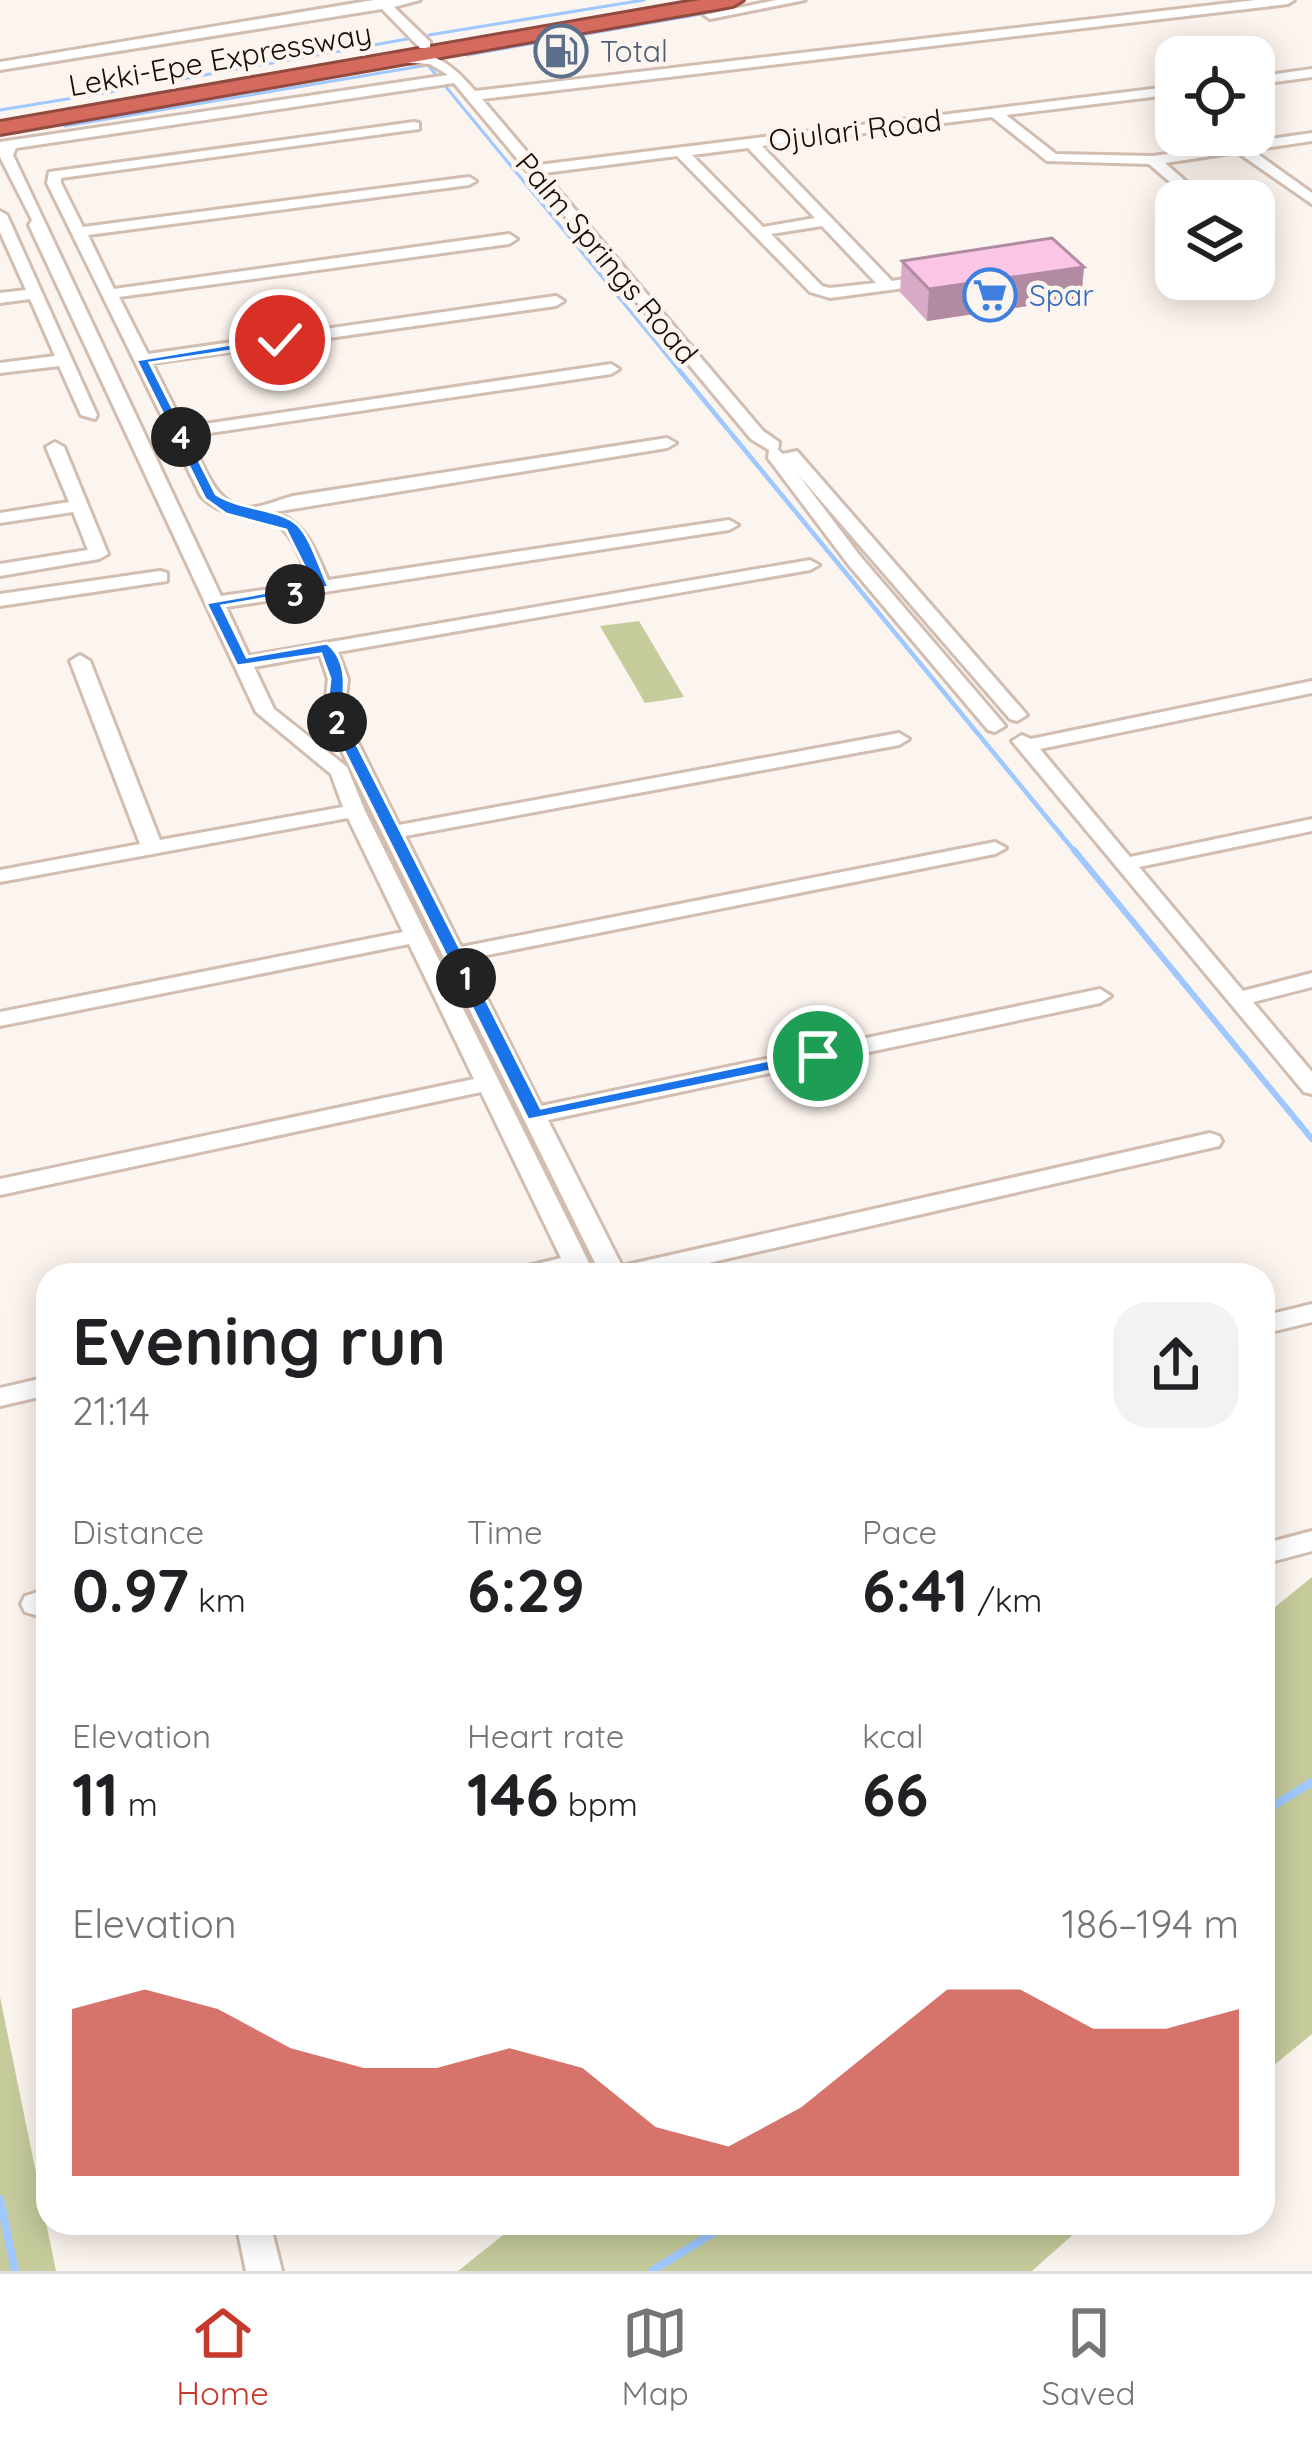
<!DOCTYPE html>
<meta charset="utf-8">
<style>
body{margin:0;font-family:Quicksand,sans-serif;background:#f2f2f2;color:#202124;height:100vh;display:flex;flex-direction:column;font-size:45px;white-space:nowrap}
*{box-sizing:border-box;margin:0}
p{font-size:39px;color:#757577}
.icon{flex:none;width:66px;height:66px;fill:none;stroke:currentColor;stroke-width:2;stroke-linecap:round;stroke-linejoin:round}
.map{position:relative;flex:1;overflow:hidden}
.drawer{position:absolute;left:36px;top:1263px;width:1239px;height:972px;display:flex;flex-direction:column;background:#fff;border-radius:36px;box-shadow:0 6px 30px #0003}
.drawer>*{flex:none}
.fabs{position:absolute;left:1155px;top:36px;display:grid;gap:24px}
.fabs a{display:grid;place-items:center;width:120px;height:120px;border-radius:24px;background:#fff;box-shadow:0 6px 30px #0003;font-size:60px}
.pin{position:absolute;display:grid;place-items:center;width:102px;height:102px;color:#fff;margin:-51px;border:6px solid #fff;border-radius:50%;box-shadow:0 3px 12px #0007}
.km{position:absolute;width:60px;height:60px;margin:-30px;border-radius:50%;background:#222;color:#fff;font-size:33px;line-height:60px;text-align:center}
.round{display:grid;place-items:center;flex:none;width:126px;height:126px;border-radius:36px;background:#f2f2f2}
.head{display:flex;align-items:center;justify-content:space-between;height:204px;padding:0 36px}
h1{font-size:66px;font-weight:800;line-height:90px}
.metrics{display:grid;grid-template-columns:repeat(3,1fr);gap:18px;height:204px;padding:12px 36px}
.metrics div{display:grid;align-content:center}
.metrics b{font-size:60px;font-weight:800}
.metrics small{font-size:33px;font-weight:400}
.metrics p{font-size:33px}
.chart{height:336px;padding:24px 36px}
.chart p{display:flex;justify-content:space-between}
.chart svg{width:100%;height:216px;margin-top:12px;fill:#c6392d;opacity:.7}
.tab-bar{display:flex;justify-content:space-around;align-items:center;height:168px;border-top:3px solid #e0e0e0;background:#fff;font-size:33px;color:#757577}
.tab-bar a{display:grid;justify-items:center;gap:6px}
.tab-bar .current{color:#c6392d}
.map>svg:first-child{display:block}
.green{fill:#c6cb9c}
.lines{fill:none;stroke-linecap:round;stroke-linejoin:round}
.stream-far3{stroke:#9ec8ff;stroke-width:3}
.stream-far2{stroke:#9ec8ff;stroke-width:4.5}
.stream-far1{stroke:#9ec8ff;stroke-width:6}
.stream{stroke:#9ec8ff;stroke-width:8}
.minor-casing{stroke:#d2beb0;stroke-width:6}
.highway-casing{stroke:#924a40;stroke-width:6}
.minor{fill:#fff;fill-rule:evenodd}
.highway{fill:#d56b5e;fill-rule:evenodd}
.wall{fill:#d8aac6}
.shaded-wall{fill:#b08ba1}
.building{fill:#fbc6e6;stroke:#b08ba1;stroke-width:3}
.route{fill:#1a73e8;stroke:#fff;stroke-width:3}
.labels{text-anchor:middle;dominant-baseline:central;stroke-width:9;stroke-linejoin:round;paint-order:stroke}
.far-service-label{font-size:30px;fill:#4e5e75;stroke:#fcf4ee;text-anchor:start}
.far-street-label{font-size:30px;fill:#150e09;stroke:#fcf4ee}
.far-shop-label{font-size:30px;fill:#366cbe;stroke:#fcf4ee;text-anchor:start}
</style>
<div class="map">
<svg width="1312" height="2271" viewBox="0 0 1312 2271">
<rect width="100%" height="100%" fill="#fcf4ee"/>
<g class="green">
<path d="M 639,621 L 684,697 L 645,703 L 600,626 Z"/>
<path d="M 1312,1577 L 1312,2034 L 1263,2074 L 1263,1617 Z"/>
<path d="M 0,1997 L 56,2271 L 0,2271 Z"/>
<path d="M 518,2223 L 1086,2223 L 1032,2271 L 458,2271 Z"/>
</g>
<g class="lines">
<g class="stream-far3">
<path d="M 429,35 L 644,0"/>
<path d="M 467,55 L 736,8"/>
<path d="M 165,82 L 407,39"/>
<path d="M 0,110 L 122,90"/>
<path d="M 65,126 L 428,65 L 681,373"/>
</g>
<path class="stream-far2" d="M 679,370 L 1076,853"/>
<path class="stream-far1" d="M 1074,850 L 1312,1139"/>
<g class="stream">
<path d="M 1263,1812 L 1312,1782"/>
<path d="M 0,2199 L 15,2271"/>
<path d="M 652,2271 L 729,2223"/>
</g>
<g class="minor-casing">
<g id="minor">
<path d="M 374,0 L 420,0 L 394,7 L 430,42 L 430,48 L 420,48 L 382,9 L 0,70 L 0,62 Z"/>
<path d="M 776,0 L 805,0 L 710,19 L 704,15 Z"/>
<path d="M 1256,0 L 1294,0 L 1288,4 L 482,99 L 538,165 L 1176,86 L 1176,94 L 1006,115 L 1056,154 L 1153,156 L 1312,133 L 1312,141 L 1252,150 L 1312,193 L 1312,204 L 1237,152 L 1165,163 L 1208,201 L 1192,201 L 1149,164 L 1047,161 L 992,117 L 762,146 L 892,281 L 934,274 L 942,279 L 934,284 L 830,298 L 810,292 L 677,156 L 544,173 L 763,431 L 779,442 L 778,450 L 783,454 L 797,451 L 1027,715 L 1017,721 L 1010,719 L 797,473 L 860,556 L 1002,722 L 1005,726 L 995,732 L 988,730 L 848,564 L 768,458 L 769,450 L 751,439 L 454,83 L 16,148 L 13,155 L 221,596 L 311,583 C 303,566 297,542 283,529 C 262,511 227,523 201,496 L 47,183 L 49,172 L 414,122 L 419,123 L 419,129 L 61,178 L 61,183 L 83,227 L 469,177 L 476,181 L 469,185 L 88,235 L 114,289 L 509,234 L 517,239 L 509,244 L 119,297 L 148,354 L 556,296 L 564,301 L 556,306 L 152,363 L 184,427 L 611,364 L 619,369 L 611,374 L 189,436 C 202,463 218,515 256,507 C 268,505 281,499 293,496 L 667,438 L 676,443 L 667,448 L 274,512 C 306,522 316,552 328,580 L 729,520 L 738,525 L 729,530 L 226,607 L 249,656 L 810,560 L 819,565 L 810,570 L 338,652 L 348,679 L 344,715 L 399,825 L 899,733 L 909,739 L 899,745 L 405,836 L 461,947 L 995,842 L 1006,848 L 995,854 L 467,959 L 541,1106 L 1100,989 L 1111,996 L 1100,1003 L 548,1120 L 622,1266 L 1210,1133 L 1219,1136 L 1222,1141 L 1219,1146 L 656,1275 L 601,1275 L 324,715 L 328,679 L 320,655 L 254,667 L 274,709 L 347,767 L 365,811 L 595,1275 L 512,1275 L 516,1269 L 561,1258 L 481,1092 L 0,1195 L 0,1179 L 474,1079 L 409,944 L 0,1026 L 0,1012 L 403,932 L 348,818 L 0,882 L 0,870 L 140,844 L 70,661 L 80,655 L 90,661 L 160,840 L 343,807 L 331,774 L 256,712 L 29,225 L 32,220 L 0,157 L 0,142 L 448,75 L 430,64 L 395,62 L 393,59 C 429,44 453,65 475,91 ZM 748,148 L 815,218 L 763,227 L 692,155 ZM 822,226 L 876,283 L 830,288 L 822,286 L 771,234 Z"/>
<path d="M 1312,69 L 1312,77 L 1254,85 L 1254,77 Z"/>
<path d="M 0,211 L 7,215 L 97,415 L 95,419 L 81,415 L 59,366 L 0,373 L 0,363 L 55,356 L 30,299 L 0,303 L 0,293 L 26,290 L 0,232 Z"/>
<path d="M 55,442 L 64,447 L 108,554 L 99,559 L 0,576 L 0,564 L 88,550 L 73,512 L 0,523 L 0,513 L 69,502 L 46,447 Z"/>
<path d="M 160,571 L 167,573 L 167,581 L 0,606 L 0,594 Z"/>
<path d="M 1312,681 L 1312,693 L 1040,749 L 1130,857 L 1312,819 L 1312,831 L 1139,867 L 1243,991 L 1312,973 L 1312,987 L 1253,1002 L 1312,1072 L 1312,1094 L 1304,1092 L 1012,741 L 1022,735 L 1031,739 Z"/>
<path d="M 1312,1304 L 1312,1322 L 1263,1334 L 1263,1316 Z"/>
<path d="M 48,1377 L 48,1395 L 0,1406 L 0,1388 Z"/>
<path d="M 1312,1531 L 1312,1551 L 1263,1564 L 1263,1544 Z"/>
<path d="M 48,1589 L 48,1611 L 35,1615 L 25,1612 L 21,1604 L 25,1596 Z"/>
<path d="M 236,2223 L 270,2223 L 282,2271 L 246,2271 Z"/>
</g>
</g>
<g class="highway-casing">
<path id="highway" d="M 700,0 L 743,0 L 733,6 L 0,134 L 0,122 Z"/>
</g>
<use href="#minor" class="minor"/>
<use href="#highway" class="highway"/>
</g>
<path class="wall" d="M 902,261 L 1084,267 L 1081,298 L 927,321 L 900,292 Z"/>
<path class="shaded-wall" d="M 1084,267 L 1081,298 L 927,321 L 929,289 Z"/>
<path class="building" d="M 1052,238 L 1084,267 L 929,289 L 902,261 Z"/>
<path class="route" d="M 280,336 L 285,343 L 150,363 L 216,494 C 240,510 281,508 298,525 C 312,539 320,569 329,587 L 222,606 L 247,657 L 327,643 C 349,660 345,690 342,715 L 541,1108 L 818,1050 L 824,1052 L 824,1060 L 528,1120 L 326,715 L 330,679 L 321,654 L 237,666 L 206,603 L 313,584 L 286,530 L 226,514 L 205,499 L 136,360 Z"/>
<defs>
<g id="fuel-ring" transform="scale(2.7)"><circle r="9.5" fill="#fcf4ee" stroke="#5c6f8a" stroke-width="1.5"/><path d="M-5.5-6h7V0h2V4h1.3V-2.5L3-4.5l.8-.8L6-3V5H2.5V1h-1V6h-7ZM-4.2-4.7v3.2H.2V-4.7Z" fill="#5c6f8a"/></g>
<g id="supermarket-ring" transform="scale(2.7)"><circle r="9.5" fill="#fcf4ee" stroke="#3f7fe0" stroke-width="1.5"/><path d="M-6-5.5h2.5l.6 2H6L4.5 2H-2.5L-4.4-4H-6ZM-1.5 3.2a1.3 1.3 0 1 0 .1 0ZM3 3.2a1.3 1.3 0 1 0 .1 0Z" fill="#3f7fe0"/></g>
</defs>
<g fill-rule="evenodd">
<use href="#fuel-ring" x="561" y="51"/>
<use href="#supermarket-ring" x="990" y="295"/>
</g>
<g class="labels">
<g class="far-service-label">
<text x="600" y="51">Total</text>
</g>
<g class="far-street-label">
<text transform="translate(220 59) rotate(-10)">Lekki-Epe Expressway</text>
<text transform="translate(855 130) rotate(-7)">Ojulari Road</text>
<text transform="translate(607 258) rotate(50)">Palm Springs Road</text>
</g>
<g class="far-shop-label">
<text x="1029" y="295">Spar</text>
</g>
</g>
</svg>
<div class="fabs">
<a><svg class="icon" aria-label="locate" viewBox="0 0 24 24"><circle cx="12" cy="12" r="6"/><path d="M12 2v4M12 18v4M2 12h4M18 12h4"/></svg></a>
<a><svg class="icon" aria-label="layers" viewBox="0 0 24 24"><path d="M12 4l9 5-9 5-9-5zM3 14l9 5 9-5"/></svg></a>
</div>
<div class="pin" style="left:818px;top:1056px;background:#1e9e55"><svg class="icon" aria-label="arrive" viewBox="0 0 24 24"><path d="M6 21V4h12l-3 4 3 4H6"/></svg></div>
<div class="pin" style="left:280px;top:340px;background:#d93025"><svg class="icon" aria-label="check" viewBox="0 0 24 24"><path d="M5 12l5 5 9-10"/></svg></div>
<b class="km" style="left:466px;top:978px">1</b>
<b class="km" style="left:337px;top:722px">2</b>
<b class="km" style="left:295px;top:594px">3</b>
<b class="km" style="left:181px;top:437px">4</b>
<section class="drawer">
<div class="head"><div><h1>Evening run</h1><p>21:14</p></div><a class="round"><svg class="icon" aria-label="share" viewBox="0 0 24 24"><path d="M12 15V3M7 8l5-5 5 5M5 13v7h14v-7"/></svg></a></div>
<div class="metrics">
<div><p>Distance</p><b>0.97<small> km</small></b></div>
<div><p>Time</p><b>6:29</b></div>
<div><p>Pace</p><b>6:41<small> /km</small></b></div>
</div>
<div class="metrics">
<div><p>Elevation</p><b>11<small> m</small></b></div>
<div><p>Heart rate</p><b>146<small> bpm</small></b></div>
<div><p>kcal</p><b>66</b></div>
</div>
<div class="chart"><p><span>Elevation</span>186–194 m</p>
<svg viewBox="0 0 160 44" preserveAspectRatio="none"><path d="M0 44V10L10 6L20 10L30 18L40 22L50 22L60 18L70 22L80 34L90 38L100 30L110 18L120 6L130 6L140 14L150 14L160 10V44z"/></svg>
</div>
</section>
</div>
<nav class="tab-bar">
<a class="current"><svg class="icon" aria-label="home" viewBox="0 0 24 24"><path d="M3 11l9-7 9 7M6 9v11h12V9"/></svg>Home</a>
<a><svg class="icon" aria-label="map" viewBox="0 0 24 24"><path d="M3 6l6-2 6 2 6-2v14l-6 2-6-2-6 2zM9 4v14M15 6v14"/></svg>Map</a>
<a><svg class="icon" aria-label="saved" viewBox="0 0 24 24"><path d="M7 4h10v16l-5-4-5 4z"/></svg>Saved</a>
</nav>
